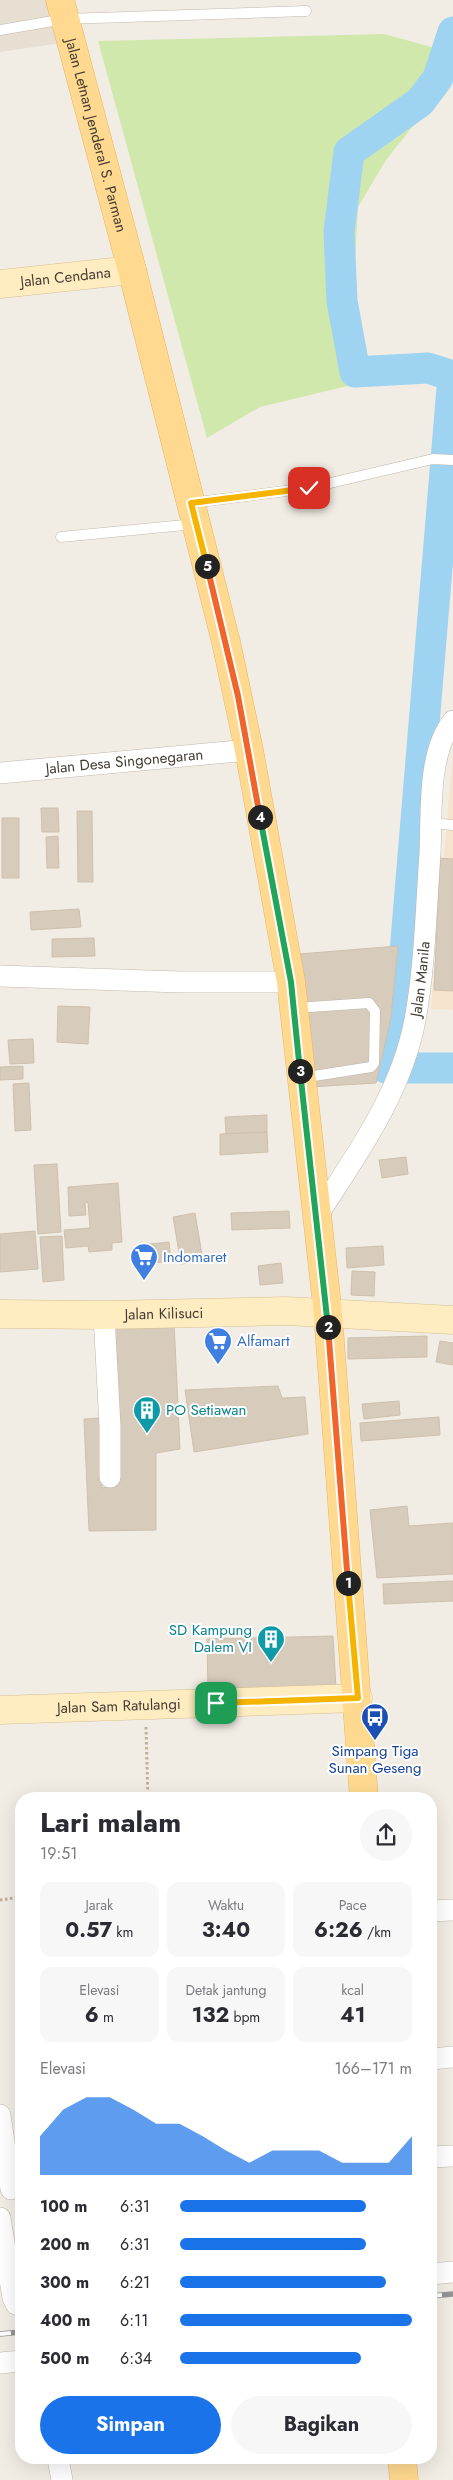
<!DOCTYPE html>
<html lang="id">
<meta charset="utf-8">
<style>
body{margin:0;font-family:Jost,sans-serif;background:#f7f7f7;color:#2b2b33;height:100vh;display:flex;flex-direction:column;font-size:19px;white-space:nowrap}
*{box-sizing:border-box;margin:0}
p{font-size:16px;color:#7c7c81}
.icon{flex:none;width:28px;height:28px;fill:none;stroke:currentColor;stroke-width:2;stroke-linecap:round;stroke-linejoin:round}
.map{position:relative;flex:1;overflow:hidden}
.panel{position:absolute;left:15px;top:1792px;width:422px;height:672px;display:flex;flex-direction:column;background:#fff;border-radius:20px;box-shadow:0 5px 20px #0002}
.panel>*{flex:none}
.pin{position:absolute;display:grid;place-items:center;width:42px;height:42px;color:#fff;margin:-21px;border-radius:10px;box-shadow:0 2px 8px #0006}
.km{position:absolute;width:25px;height:25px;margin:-12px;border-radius:50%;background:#222;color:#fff;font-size:14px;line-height:25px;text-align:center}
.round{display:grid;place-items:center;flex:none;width:52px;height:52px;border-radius:26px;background:#f7f7f7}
.head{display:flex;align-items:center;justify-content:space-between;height:85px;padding:0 25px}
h1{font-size:28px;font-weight:700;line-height:38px}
.metrics{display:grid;grid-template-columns:repeat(3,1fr);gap:8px;height:85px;padding:5px 25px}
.metrics div{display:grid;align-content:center;border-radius:12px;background:#f7f7f7;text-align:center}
.metrics b{font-size:21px;font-weight:700}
.metrics small{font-size:14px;font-weight:400}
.metrics p{font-size:14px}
.chart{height:140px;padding:10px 25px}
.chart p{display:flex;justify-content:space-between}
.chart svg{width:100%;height:90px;margin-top:5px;fill:#1a73e8;opacity:.7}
.button{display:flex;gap:10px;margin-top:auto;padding:10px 25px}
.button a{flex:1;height:58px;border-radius:30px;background:#1a73e8;color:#fff;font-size:20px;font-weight:700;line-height:58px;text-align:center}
.button a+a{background:#f7f7f7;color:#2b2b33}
ul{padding:0 25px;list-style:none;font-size:16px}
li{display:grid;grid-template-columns:80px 60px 1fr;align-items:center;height:38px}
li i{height:12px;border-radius:6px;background:#1a73e8}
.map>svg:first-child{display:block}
.residential{fill:#e6dfd2}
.commercial{fill:#f5e3ce}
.green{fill:#d0e8ab}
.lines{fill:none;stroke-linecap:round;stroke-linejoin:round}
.river{stroke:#9ed4f1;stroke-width:31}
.building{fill:#d7cbbc;stroke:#cfc0ac}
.lane-casing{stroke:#c1b7a9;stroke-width:11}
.street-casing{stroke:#c1b7a9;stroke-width:22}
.secondary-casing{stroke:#d4bf92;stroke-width:29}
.primary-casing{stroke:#e5b65f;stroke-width:29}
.path{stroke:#c0af97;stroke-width:3;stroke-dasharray:2.5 2.5;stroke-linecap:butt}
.lane{stroke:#fff;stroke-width:10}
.street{stroke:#fff;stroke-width:21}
.secondary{stroke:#ffedc1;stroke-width:28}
.primary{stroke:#ffd990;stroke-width:28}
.rail-casing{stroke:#949494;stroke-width:5.5}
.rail{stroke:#fff;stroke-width:4;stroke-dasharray:11;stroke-linecap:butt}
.split-1-casing{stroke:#fff;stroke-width:10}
.split-2-casing{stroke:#fff;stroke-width:10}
.split-3-casing{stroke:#fff;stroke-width:10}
.split-4-casing{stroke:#fff;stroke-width:10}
.split-5-casing{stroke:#fff;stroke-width:10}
.split-6-casing{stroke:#fff;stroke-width:10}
.split-1{stroke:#f5b400;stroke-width:6}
.split-2{stroke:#f0652b;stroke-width:6}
.split-3{stroke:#22a559;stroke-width:6}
.split-4{stroke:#22a559;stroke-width:6}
.split-5{stroke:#f0652b;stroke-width:6}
.split-6{stroke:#f5b400;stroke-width:6}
.labels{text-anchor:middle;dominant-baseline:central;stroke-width:4;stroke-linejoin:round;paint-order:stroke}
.street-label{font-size:15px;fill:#443d34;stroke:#fff}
.shop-label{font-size:15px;fill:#366cbe;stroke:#fff;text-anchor:start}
.culture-label{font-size:15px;fill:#0d838f;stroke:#fff;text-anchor:start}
.transit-label{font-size:15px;fill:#164399;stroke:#fff}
</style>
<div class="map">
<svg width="453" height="2480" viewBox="0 0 453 2480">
<rect width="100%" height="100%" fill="#f2ede4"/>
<path class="residential" d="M 0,0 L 49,0 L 61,43 L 0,52 Z"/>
<path class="commercial" d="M 453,751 L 453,1010 L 431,1009 Z"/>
<path class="green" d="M 384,34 L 439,49 L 417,121 L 386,160 L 358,207 L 354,282 L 364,382 L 260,407 L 207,438 L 98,41 Z"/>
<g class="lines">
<path class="river" d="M 453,32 L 438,78 L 420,102 L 349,152 L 339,232 L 342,301 L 355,372 L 428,368 L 453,376 L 400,1012 L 386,1068 L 453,1068"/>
</g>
<g class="building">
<path d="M 41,808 L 58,808 L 59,832 L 42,832 Z"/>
<path d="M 77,811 L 92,811 L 93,882 L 78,882 Z"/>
<rect x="2" y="818" width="17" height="60"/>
<path d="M 58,836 L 59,868 L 47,868 L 46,837 Z"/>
<path d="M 440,858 L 453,859 L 453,991 L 434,990 Z"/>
<path d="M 79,909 L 81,927 L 31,930 L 30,912 Z"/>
<path d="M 94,938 L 95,956 L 52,957 L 52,939 Z"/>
<path d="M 398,946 L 391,1017 L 376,1083 L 310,1087 L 299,954 Z"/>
<path d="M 58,1006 L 90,1007 L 88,1044 L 57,1042 Z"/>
<path d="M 33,1039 L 34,1063 L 10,1064 L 8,1040 Z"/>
<path d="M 23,1066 L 23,1079 L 0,1080 L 0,1067 Z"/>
<path d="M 29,1083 L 31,1130 L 15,1131 L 13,1084 Z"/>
<path d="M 267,1115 L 267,1132 L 226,1134 L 225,1117 Z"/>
<path d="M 267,1132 L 268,1152 L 220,1155 L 220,1134 Z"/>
<path d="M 406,1157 L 408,1174 L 382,1178 L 379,1160 Z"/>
<path d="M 57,1164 L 61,1232 L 38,1234 L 34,1165 Z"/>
<path d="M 118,1183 L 122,1242 L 112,1243 L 112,1250 L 89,1252 L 88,1246 L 66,1248 L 64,1230 L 90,1228 L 88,1202 L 85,1203 L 86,1215 L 69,1216 L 68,1187 Z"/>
<path d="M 289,1211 L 290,1228 L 232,1230 L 231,1213 Z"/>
<path d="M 195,1213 L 203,1261 L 181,1264 L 173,1217 Z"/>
<path d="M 35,1231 L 38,1269 L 0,1272 L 0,1234 Z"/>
<path d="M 62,1236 L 64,1280 L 43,1282 L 40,1237 Z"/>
<path d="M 169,1242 L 171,1261 L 143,1264 L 140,1245 Z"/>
<path d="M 383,1246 L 384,1265 L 347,1268 L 346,1248 Z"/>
<path d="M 281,1263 L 283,1283 L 260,1285 L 258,1266 Z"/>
<path d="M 352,1271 L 375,1272 L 374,1296 L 351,1295 Z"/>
<path d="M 115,1322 L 174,1322 L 180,1449 L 156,1453 L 156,1530 L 89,1531 L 84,1419 L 101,1418 L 102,1488 L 117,1486 Z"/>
<path d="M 427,1336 L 427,1357 L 348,1359 L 348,1338 Z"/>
<path d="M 440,1341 L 453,1343 L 453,1365 L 436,1362 Z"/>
<path d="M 278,1386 L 282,1398 L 305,1397 L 308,1434 L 194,1452 L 185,1390 Z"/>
<path d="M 399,1401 L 400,1415 L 364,1419 L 362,1404 Z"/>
<path d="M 439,1417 L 440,1435 L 361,1441 L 360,1423 Z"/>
<path d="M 407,1506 L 409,1526 L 453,1523 L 453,1574 L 377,1578 L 370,1510 Z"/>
<path d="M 453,1581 L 453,1601 L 384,1604 L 383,1584 Z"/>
<path d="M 333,1636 L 336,1688 L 208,1695 L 207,1639 Z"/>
</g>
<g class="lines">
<g class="lane-casing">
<g id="lane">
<path d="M 0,30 L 65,19 L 306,11"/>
<path d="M 191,503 L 309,488 L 433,459 L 453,460"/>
<path d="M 61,537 L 195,524"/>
<path d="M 432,823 L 453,825"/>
<path d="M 295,1008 L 369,1003 L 375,1011 L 374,1063 L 371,1067 L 301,1078"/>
</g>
</g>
<g class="street-casing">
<g id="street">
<path id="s1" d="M 0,773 L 249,750"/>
<path d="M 0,976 L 180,982 L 291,982"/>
<path id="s2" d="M 317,1216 C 357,1154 401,1094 415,1020 C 425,966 426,909 430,854 C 432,813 427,754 453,721"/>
<path d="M 104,1315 L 110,1426 L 110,1477"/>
<path d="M 431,1911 L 453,1910"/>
<path d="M 431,2059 L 453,2057"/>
<path d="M 0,2115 L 11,2189"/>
<path d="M 431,2157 L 453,2156"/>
<path d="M 0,2218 L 13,2298 L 16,2304 L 21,2305"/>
<path d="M 431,2274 L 453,2272"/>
<path d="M 0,2363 L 21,2361"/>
<path d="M 58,2459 L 62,2480"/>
</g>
</g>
<g class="secondary-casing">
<g id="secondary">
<path id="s3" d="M 0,284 L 132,270"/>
<path id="s4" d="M 0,1314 L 104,1315 L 286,1311 L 453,1320"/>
<path id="s5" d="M 0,1710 L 358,1698"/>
</g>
</g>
<g class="primary-casing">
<g id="primary">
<path id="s6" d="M 60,0 L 132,270 L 226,642 L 249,750 L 291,982 L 328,1314 L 364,1799"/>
<path d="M 402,2459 L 404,2480"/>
</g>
</g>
<g class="path">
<path d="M 146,1727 L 148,1799"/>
<path d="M 0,1900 L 21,1897"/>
</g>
<use href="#lane" class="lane"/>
<use href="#street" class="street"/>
<use href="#secondary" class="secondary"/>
<use href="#primary" class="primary"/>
<g class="rail-casing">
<g id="rail">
<path d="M 431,2296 L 453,2294"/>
<path d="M 0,2334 L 21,2332"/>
</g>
</g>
<use href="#rail" class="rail"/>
</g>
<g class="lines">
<g class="split-1-casing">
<path id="split-1" d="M 216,1703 L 358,1698 L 348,1583"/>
</g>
<g class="split-2-casing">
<path id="split-2" d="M 328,1327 L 348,1583"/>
</g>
<g class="split-3-casing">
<path id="split-3" d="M 300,1071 L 328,1327"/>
</g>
<g class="split-4-casing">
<path id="split-4" d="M 260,817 L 291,982 L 300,1071"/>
</g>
<g class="split-5-casing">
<path id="split-5" d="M 207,566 L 238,696 L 260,817"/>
</g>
<g class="split-6-casing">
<path id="split-6" d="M 207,566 L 191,503 L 309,488"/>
</g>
<use href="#split-1" class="split-1"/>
<use href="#split-2" class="split-2"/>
<use href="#split-3" class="split-3"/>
<use href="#split-4" class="split-4"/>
<use href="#split-5" class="split-5"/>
<use href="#split-6" class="split-6"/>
</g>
<defs>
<g id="supermarket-pin" transform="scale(1.4375)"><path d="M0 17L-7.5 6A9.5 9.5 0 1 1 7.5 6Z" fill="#3f7fe0" stroke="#fff"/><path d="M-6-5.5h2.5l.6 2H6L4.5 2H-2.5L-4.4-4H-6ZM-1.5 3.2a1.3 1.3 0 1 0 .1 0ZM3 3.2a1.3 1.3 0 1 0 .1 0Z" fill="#fff"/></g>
<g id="building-pin" transform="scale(1.4375)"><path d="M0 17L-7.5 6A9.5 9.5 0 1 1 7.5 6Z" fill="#0f9aa8" stroke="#fff"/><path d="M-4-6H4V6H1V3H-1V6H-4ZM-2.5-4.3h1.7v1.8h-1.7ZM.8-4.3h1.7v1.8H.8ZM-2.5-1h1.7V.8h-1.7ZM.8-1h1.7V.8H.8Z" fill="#fff"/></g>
<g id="bus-pin" transform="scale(1.4375)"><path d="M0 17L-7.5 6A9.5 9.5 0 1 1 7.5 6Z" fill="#1a4fb4" stroke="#fff"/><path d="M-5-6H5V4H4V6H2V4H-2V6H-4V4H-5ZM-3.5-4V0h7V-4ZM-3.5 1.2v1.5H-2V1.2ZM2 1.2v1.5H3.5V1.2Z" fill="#fff"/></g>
</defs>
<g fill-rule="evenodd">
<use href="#supermarket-pin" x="144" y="1257"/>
<use href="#supermarket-pin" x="218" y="1341"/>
<use href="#building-pin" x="147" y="1410"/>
<use href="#building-pin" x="271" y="1639"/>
<use href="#bus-pin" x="375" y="1717"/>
</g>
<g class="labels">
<g class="street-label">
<text stroke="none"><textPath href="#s6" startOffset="140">Jalan Letnan Jenderal S. Parman</textPath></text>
<text stroke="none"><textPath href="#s3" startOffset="66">Jalan Cendana</textPath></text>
<text stroke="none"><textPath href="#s1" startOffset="125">Jalan Desa Singonegaran</textPath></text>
<text stroke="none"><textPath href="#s2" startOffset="262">Jalan Manila</textPath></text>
<text stroke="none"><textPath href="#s4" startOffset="164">Jalan Kilisuci</textPath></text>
<text stroke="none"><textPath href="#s5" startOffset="119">Jalan Sam Ratulangi</textPath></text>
</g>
<g class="shop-label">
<text x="163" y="1257">Indomaret</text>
<text x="237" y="1341">Alfamart</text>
</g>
<g class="culture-label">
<text x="166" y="1410">PO Setiawan</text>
<text x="252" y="1630" text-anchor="end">SD Kampung<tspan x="252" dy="17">Dalem VI</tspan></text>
</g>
<g class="transit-label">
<text x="375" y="1751">Simpang Tiga<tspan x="375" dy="17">Sunan Geseng</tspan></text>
</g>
</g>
</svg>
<div class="pin" style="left:216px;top:1703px;background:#1e9e55"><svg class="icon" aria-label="arrive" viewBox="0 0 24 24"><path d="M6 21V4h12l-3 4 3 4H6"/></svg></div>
<div class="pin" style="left:309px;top:488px;background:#d93025"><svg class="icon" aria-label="check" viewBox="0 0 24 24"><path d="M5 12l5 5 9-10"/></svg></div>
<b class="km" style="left:348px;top:1583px">1</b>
<b class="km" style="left:328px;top:1327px">2</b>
<b class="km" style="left:300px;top:1071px">3</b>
<b class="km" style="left:260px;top:817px">4</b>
<b class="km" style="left:207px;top:566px">5</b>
<section class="panel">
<div class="head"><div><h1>Lari malam</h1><p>19:51</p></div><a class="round"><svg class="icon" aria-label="share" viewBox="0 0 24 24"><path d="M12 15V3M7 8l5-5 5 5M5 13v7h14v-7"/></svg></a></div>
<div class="metrics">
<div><p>Jarak</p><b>0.57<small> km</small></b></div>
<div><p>Waktu</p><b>3:40</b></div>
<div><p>Pace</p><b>6:26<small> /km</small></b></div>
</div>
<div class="metrics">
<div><p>Elevasi</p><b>6<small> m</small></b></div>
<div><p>Detak jantung</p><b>132<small> bpm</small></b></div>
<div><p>kcal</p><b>41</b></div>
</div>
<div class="chart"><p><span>Elevasi</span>166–171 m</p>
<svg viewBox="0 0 160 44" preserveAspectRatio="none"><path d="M0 44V25L10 12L20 6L30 6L40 12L50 19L60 19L70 25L80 32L90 38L100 32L110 32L120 32L130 38L140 38L150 38L160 25V44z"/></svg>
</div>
<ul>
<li><b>100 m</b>6:31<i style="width:80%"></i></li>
<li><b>200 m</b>6:31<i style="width:80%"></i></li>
<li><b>300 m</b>6:21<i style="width:89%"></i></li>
<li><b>400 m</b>6:11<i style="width:100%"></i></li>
<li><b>500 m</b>6:34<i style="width:78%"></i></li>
</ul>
<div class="button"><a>Simpan</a><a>Bagikan</a></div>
</section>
</div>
